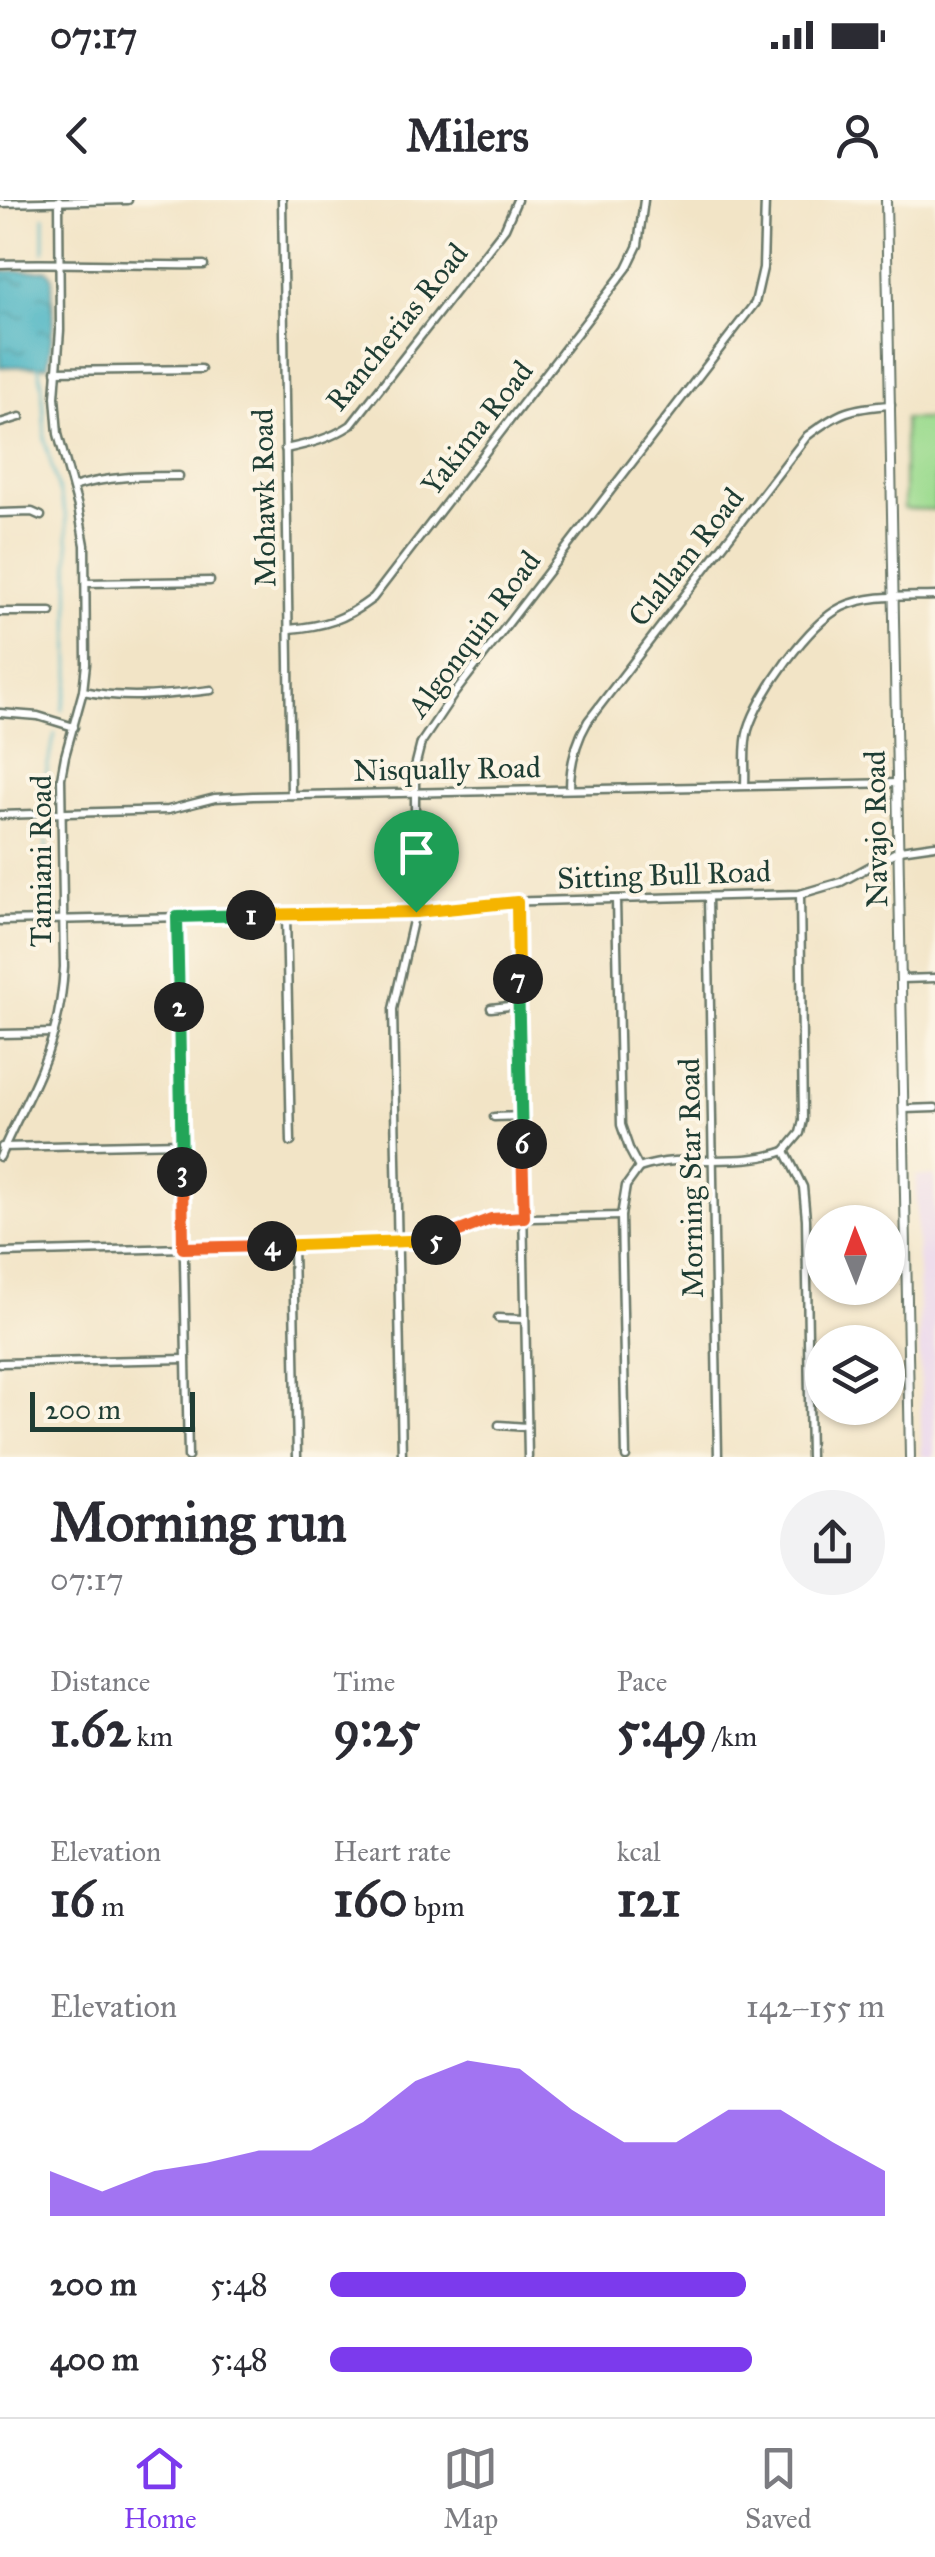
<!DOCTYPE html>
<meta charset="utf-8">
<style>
body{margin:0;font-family:"IM FELL Great Primer",serif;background:#f2f2f3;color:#2b2b33;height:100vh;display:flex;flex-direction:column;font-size:38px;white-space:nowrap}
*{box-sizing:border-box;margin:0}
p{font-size:32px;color:#7c7c81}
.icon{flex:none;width:55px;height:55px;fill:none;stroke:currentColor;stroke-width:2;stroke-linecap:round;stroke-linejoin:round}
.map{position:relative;height:1257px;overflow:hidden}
.details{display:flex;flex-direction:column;background:#fff;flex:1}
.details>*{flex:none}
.needle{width:65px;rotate:359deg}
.buttons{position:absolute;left:805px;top:1005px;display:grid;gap:20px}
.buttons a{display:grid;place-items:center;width:100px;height:100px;border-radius:50%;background:#fff;box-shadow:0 2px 8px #0004;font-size:50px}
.scale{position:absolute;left:30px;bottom:25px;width:165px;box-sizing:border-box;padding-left:10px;border:5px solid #1f3d34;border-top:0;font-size:28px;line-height:35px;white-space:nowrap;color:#1f3d34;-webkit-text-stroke:8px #fcf5e5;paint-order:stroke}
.pin{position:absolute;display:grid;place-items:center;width:85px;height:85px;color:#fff;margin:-102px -42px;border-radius:50% 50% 50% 0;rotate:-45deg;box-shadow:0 0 10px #0007}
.pin .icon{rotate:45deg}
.km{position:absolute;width:50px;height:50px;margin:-25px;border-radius:50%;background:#222;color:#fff;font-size:28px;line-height:50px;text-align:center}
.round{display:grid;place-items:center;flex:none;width:105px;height:105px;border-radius:52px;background:#f2f2f3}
.overview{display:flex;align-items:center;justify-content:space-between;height:170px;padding:0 50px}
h1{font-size:55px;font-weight:700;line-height:75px}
.metrics{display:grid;grid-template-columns:repeat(3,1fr);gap:15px;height:170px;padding:10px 50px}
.metrics div{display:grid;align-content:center}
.metrics b{font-size:50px;font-weight:700}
.metrics small{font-size:28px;font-weight:400}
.metrics p{font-size:28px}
.chart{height:280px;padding:20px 50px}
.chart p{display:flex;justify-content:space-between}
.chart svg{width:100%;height:180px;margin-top:10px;fill:#7c3aed;opacity:.7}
ul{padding:0 50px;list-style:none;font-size:32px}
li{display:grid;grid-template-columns:160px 120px 1fr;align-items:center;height:75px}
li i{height:25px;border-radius:12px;background:#7c3aed}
.status{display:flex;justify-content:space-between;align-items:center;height:70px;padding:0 50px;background:#fff;direction:ltr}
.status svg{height:28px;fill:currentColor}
header{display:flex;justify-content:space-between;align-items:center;height:130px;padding:0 50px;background:#fff;font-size:45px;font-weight:700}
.menu{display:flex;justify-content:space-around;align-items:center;height:140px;border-top:2px solid #e1e1e2;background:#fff;font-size:28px;color:#7c7c81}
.menu a{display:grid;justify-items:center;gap:5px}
.menu .active{color:#7c3aed}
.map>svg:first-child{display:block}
.built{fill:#e7d2ef}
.green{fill:#9ddb90;stroke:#5e8c62;stroke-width:2.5}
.water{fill:url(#water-ripples);stroke:#32787b;stroke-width:2.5}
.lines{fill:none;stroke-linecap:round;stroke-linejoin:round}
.stream{stroke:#46b3c2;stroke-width:2.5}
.minor-casing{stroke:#697767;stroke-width:11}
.major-casing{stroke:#697767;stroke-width:12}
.minor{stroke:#fff;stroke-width:6}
.major{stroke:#fff;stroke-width:8}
.split-1-casing{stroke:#fff;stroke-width:20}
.split-2-casing{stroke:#fff;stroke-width:20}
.split-3-casing{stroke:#fff;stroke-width:20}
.split-4-casing{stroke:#fff;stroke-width:20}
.split-5-casing{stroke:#fff;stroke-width:20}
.split-6-casing{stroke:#fff;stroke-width:20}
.split-7-casing{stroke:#fff;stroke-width:20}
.split-8-casing{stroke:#fff;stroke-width:20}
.split-1{stroke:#f5b400;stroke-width:12}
.split-2{stroke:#22a559;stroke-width:12}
.split-3{stroke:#22a559;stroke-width:12}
.split-4{stroke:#f0652b;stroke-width:12}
.split-5{stroke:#f5b400;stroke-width:12}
.split-6{stroke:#f0652b;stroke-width:12}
.split-7{stroke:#22a559;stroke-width:12}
.split-8{stroke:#f5b400;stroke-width:12}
.labels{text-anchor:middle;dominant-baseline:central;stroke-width:8;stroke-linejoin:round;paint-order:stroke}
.street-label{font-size:30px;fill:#1f3d34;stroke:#fcf5e5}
</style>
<div class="status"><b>07:17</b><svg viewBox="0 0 49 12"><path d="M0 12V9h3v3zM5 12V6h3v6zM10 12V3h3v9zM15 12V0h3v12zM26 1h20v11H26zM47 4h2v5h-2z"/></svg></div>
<header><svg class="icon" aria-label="back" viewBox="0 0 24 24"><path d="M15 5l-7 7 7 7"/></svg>Milers<svg class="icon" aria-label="person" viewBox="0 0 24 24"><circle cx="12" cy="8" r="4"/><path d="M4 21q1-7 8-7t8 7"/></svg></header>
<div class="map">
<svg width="935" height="1257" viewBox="0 0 935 1257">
<defs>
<pattern id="water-ripples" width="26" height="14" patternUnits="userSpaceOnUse" patternTransform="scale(2.5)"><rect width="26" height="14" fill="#46b3c2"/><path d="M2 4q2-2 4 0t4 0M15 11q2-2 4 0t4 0" fill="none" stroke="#3a939e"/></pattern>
</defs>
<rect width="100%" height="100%" fill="#fcf5e5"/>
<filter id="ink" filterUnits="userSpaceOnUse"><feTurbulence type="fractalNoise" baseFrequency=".01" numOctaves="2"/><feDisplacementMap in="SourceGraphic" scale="20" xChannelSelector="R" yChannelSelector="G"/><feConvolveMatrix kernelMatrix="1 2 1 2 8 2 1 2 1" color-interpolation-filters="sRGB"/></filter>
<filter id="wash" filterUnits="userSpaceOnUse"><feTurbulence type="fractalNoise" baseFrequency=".0048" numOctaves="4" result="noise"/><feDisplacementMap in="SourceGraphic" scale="40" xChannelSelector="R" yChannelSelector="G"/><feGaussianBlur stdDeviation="2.25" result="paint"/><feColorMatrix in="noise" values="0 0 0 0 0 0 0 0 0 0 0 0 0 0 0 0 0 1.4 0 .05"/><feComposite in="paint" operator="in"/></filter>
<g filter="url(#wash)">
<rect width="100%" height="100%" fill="#f2e4c6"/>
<path class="built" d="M 916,976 L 935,976 L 935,1257 L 922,1257 Z"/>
<path class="green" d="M 904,219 L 935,219 L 935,310 L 904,309 Z"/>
<path class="water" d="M 47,70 L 52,76 L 53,125 L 48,166 L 0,167 L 0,71 Z"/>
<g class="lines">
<g class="stream">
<path d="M 44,17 L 44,52"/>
<path d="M 38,165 L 42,184 L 45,242 L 66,316 L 69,349 L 70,479 L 62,510"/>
<path d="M 45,600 L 47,568 L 55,534"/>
<path d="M 46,624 L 47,659"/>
</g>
</g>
</g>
<g filter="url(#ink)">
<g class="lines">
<g class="minor-casing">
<g id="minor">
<path d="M 282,0 L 291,595"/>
<path d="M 0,3 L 128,0"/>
<path d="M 0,64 C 68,62 136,66 204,65"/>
<path d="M 56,171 L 201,169"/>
<path d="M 0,223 L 20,217"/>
<path d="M 285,249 C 309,244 330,239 351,225 L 505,28 L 517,0"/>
<path d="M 73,287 C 108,276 142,276 179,276"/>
<path d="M 0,313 L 32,312 L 41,316"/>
<path d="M 86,383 L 210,381"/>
<path d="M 0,412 L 51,412"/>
<path d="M 289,429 C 325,426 344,420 373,398 L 627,68 L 638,45 L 644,0"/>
<path d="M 83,491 C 126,500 167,495 211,490"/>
<path d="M 0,513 L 38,516 L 74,527"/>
<path d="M 745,585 C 746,568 743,546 748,530 C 758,495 809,423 842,407 C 871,394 904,397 935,396"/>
<path d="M 570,589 C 570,564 575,543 588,521 L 807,236 C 840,211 850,208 891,205"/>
<path d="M 0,615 L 168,610 L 215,598 L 253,596 L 898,583"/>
<path d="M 708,697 L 718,1257"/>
<path d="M 616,700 L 621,925 L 630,951 L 639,968"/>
<path d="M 517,701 L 528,1257"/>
<path d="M 286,715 L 291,942"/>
<path d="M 177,717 L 188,1257"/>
<path d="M 0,721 L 415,712 L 499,702 L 800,694 L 841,682 L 900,650 L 935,645"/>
<path d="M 902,779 L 935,778"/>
<path d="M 491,808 L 518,805"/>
<path d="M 0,834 L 54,833"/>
<path d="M 904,909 L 935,908"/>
<path d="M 494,917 L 521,916"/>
<path d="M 2,947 L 181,943"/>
<path d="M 785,951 L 803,987 L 806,1019 L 810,1257"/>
<path d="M 785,951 L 800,933 L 803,920 L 800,694"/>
<path d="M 0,957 C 12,927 29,899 41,869 C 55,837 62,803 64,767 L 61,578 L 65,556 L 83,491 L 86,464 L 85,345 L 78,307 L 58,234 L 55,197 L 60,130 L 59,0"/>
<path d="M 639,968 C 686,952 738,968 785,951"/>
<path d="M 293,1045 L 297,1257"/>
<path d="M 0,1053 L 412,1042 L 437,1039 L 491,1019 L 621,1016"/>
<path d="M 498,1118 L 524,1119"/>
<path d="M 0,1163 L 186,1159"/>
<path d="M 499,1225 L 527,1227"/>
<path d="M 402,1257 L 393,809 L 415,712 L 415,567 L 421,543 L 454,494 L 755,103 L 763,68 L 765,0"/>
<path d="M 626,1257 L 621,1016 L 626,986 L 639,968"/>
</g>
</g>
<g class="major-casing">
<path id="major" d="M 886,0 L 910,1257"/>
</g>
<use href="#minor" class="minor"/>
<use href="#major" class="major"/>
</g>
</g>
<g class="lines" filter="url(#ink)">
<g class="split-1-casing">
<path id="split-1" d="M 251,715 L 416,712"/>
</g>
<g class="split-2-casing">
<path id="split-2" d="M 179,807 L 177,717 L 251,715"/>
</g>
<g class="split-3-casing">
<path id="split-3" d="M 179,807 L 182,972"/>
</g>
<g class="split-4-casing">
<path id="split-4" d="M 182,972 L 183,1048 L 272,1046"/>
</g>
<g class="split-5-casing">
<path id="split-5" d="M 272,1046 L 436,1040"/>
</g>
<g class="split-6-casing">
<path id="split-6" d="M 436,1040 L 491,1019 L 524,1017 L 522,944"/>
</g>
<g class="split-7-casing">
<path id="split-7" d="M 518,779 L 522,944"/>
</g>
<g class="split-8-casing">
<path id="split-8" d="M 416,712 L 517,702 L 518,779"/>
</g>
<use href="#split-1" class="split-1"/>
<use href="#split-2" class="split-2"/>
<use href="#split-3" class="split-3"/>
<use href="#split-4" class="split-4"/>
<use href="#split-5" class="split-5"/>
<use href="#split-6" class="split-6"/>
<use href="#split-7" class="split-7"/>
<use href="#split-8" class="split-8"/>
</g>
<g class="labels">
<g class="street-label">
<text transform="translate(397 127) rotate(-51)">Rancherias Road</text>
<text transform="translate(477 228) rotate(-52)">Yakima Road</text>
<text transform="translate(264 298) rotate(-91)">Mohawk Road</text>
<text transform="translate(686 357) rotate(-52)">Clallam Road</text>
<text transform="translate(474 434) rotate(-53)">Algonquin Road</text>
<text transform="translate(447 569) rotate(-1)">Nisqually Road</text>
<text transform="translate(876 629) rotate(-91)">Navajo Road</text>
<text transform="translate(41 661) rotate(-90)">Tamiani Road</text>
<text transform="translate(664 675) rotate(-2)">Sitting Bull Road</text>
<text transform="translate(691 978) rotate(-91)">Morning Star Road</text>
</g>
</g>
</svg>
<div class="buttons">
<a><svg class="needle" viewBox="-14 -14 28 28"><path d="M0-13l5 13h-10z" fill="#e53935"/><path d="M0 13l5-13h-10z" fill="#7c7c81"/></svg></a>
<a><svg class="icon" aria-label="layers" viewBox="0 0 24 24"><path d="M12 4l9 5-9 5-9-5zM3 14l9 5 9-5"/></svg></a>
</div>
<div class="scale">200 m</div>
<div class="pin" style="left:416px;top:712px;background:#1e9e55"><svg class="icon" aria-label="arrive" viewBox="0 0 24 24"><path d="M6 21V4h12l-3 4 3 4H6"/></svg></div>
<b class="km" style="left:251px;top:715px">1</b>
<b class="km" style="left:179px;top:807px">2</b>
<b class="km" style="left:182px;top:972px">3</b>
<b class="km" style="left:272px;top:1046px">4</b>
<b class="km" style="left:436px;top:1040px">5</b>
<b class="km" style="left:522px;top:944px">6</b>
<b class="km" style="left:518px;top:779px">7</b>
</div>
<section class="details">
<div class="overview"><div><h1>Morning run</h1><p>07:17</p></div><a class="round"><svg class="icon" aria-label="share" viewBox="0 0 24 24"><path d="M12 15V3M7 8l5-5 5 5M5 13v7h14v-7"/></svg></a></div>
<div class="metrics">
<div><p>Distance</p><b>1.62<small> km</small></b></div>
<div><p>Time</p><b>9:25</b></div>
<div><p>Pace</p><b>5:49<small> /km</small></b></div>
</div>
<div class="metrics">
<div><p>Elevation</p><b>16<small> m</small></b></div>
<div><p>Heart rate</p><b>160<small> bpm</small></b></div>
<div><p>kcal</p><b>121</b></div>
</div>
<div class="chart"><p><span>Elevation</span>142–155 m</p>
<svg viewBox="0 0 160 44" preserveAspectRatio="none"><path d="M0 44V33L10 38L20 33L30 31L40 28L50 28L60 21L70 11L80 6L90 8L100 18L110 26L120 26L130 18L140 18L150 26L160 33V44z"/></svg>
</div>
<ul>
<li><b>200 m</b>5:48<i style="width:75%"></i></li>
<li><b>400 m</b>5:48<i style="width:76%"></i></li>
</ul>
</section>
<nav class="menu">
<a class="active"><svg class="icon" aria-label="home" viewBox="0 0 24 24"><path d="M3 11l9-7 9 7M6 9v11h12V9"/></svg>Home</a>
<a><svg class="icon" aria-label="map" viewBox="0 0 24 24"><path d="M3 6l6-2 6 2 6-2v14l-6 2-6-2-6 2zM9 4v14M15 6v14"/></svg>Map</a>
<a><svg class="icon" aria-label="saved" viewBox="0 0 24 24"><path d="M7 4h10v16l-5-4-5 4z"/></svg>Saved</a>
</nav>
